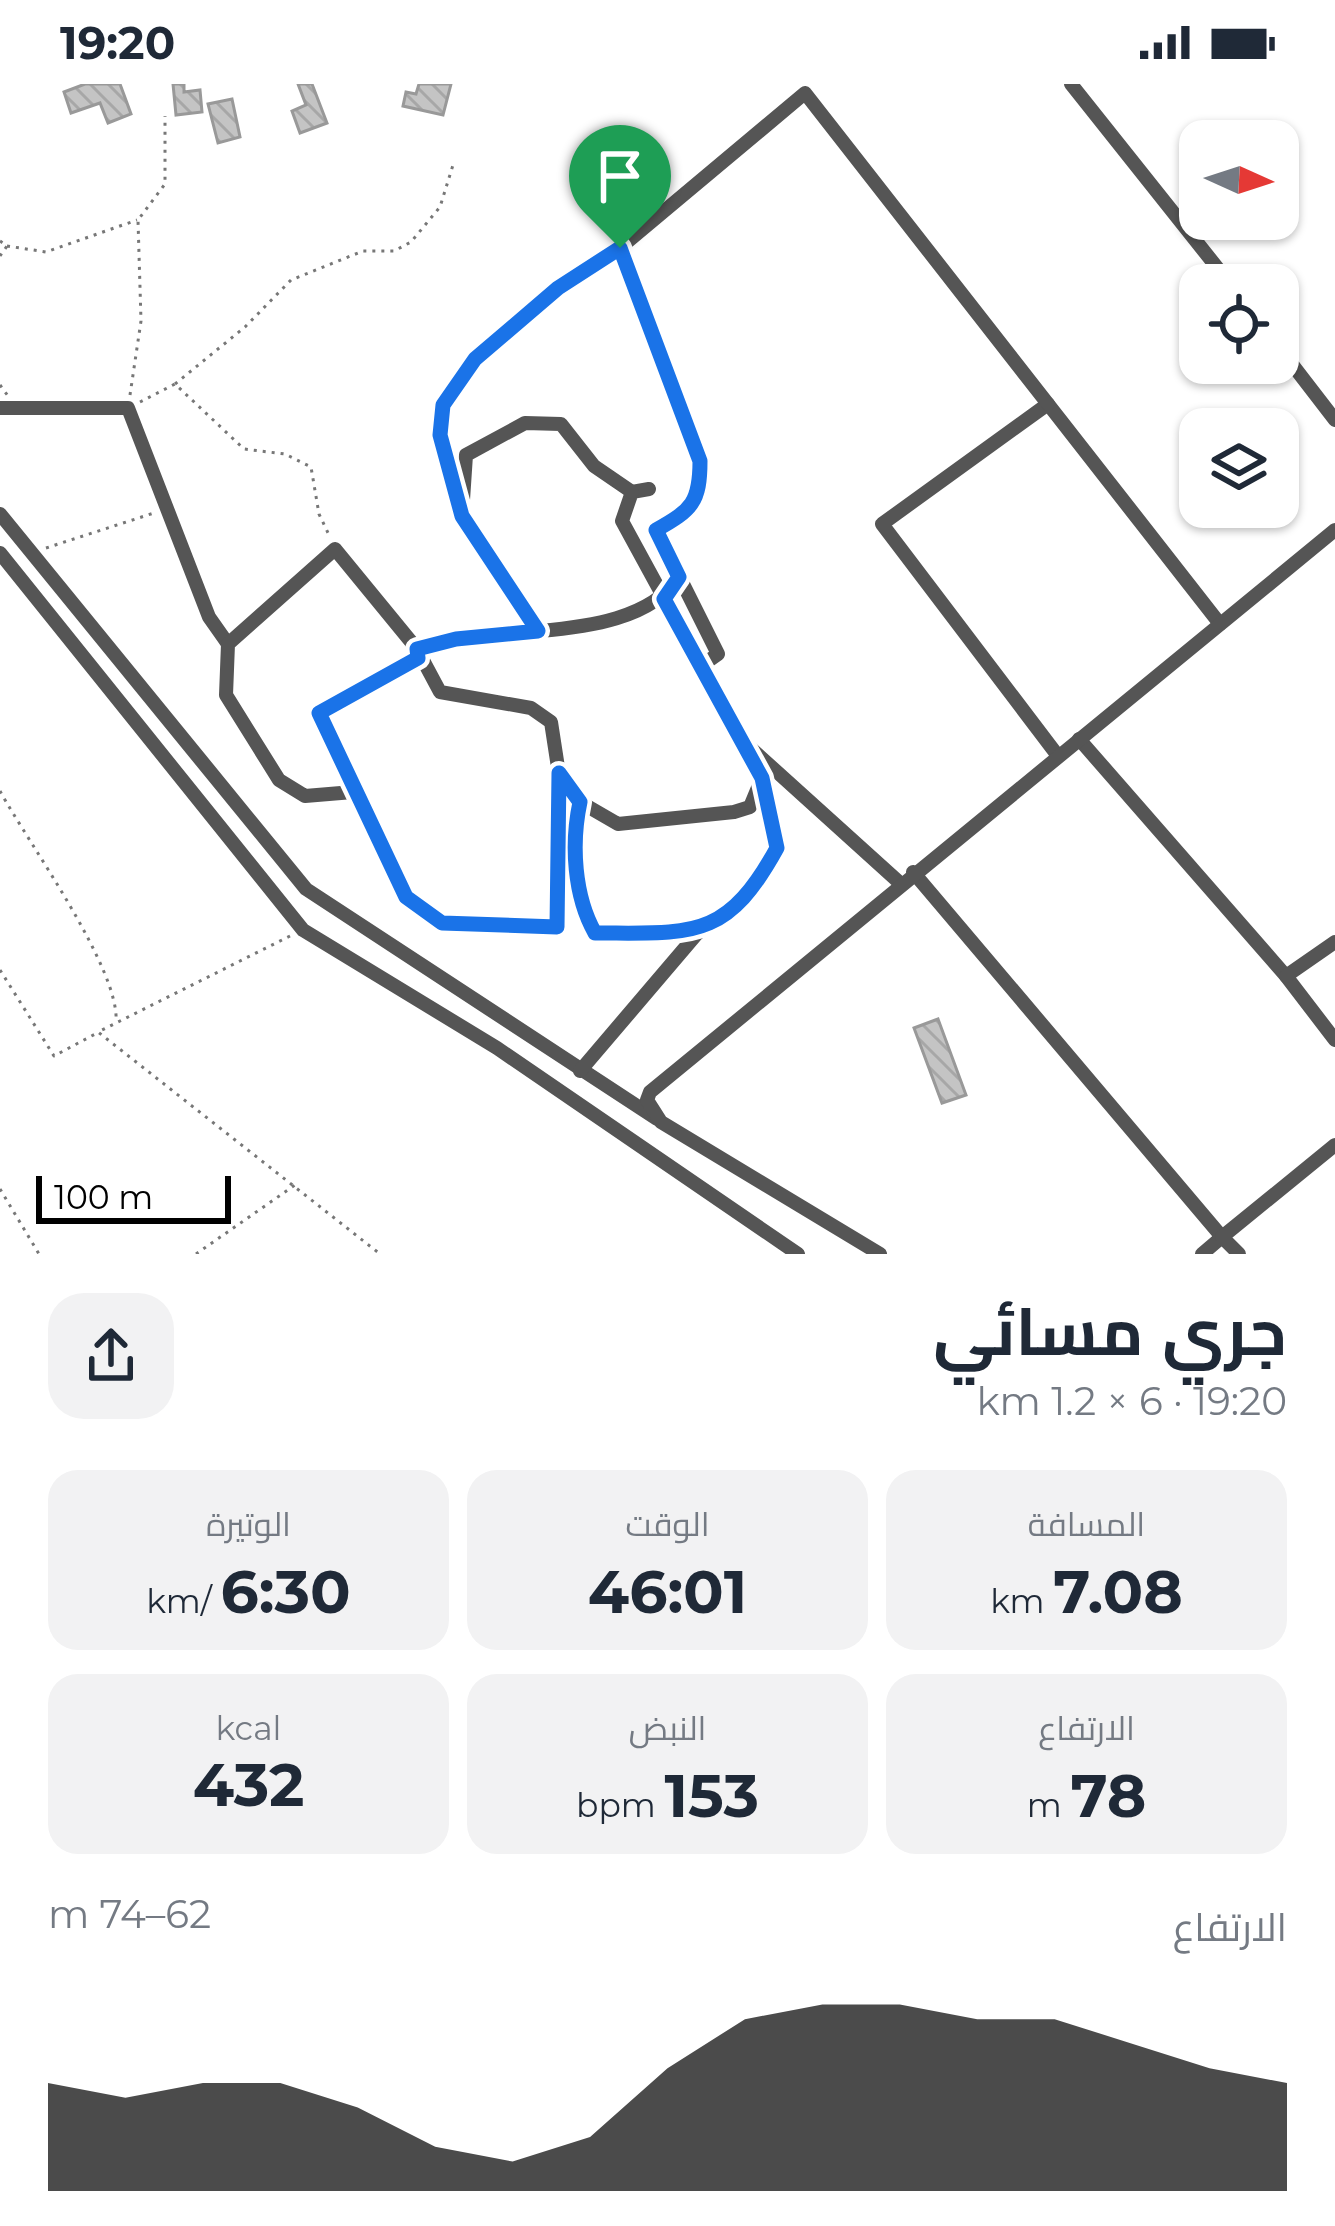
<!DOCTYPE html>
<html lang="ar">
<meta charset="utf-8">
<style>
body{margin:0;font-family:Montserrat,Cairo,sans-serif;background:#f2f2f3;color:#1f2937;direction:rtl;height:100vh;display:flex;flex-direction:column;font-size:45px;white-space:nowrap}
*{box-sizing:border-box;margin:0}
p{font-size:39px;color:#747a83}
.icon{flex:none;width:66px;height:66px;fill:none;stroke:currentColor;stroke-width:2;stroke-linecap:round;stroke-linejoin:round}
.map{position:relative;height:1170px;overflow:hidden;direction:ltr}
.sheet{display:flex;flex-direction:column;background:#fff;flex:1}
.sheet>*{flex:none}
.needle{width:78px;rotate:93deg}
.buttons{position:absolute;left:1179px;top:36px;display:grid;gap:24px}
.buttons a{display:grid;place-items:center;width:120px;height:120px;border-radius:24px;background:#fff;box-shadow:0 3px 9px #0004;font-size:60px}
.scale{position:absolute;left:36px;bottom:30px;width:195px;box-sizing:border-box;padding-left:12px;border:6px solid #000;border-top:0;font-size:33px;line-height:42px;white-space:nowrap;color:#000;-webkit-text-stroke:9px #fff;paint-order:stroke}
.pin{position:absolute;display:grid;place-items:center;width:102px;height:102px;color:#fff;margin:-123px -51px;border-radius:50% 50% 50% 0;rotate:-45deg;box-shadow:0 0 12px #0007}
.pin .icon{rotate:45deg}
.round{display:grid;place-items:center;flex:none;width:126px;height:126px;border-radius:36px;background:#f2f2f3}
.head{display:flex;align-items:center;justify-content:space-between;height:204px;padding:0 48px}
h1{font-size:66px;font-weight:700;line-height:90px}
.metrics{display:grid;grid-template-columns:repeat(3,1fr);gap:18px;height:204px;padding:12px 48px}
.metrics div{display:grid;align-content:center;border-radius:30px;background:#f2f2f3;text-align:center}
.metrics b{font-size:60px;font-weight:700}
.metrics small{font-size:33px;font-weight:400}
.metrics p{font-size:33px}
.chart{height:336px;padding:24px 48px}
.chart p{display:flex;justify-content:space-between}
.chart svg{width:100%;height:216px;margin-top:12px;fill:#000;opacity:.7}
.status{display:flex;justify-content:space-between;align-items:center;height:84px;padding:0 60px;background:#fff;direction:ltr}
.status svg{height:33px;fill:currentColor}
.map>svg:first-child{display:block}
.building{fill:url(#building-back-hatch);stroke:#999;stroke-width:3}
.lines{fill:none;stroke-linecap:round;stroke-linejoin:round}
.path{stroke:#777;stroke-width:3;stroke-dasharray:3 6;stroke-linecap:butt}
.street{stroke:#555;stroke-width:14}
.route-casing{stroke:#fff;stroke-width:24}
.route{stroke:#1a73e8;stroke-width:15}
</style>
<div class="status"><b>19:20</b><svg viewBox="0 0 49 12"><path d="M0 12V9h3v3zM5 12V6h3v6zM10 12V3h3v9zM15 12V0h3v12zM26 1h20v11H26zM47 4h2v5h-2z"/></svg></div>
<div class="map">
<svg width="1335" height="1170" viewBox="0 0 1335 1170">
<defs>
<pattern id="building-back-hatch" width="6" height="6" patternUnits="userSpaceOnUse" patternTransform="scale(3)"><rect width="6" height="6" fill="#c4c4c4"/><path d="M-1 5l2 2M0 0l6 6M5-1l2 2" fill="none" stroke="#a7a7a7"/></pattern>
</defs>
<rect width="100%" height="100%" fill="#fff"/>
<g class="building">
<path d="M 85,0 L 120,0 L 131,30 L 108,39 L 100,19 L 71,29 L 64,8 Z"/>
<path d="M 173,0 L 184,0 L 184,8 L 200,6 L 202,28 L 176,31 Z"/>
<path d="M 298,0 L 312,0 L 327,39 L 300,49 L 292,27 L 306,21 Z"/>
<path d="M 419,0 L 451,0 L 443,31 L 403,22 L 406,8 L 416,10 Z"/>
<path d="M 232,15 L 240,53 L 218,59 L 208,20 Z"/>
<path d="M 938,935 L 966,1011 L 942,1019 L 914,944 Z"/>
</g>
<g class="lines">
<g class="path">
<path d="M 0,157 L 7,162 L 0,172"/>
<path d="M 7,162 L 46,168 L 137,136"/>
<path d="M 175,300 L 245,243 L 291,196 L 363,167 L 394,167 L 411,158 L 440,123 L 453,81"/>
<path d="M 0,301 L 8,312"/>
<path d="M 130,311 L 141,237 L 138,136 L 165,100 L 165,32"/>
<path d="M 140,318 L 175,300 L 244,365 L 285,370 L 311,383 L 319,430 L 330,453"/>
<path d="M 46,464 L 157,428"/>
<path d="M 0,707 C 29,760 120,885 116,938"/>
<path d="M 290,852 L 98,948 L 380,1170"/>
<path d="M 0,886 L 54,972 L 97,949"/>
<path d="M 0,1105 L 39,1170"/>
<path d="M 196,1170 L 295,1101"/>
</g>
<g class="street">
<path d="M 1071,0 L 1231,201"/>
<path d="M 620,164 L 558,204 L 475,275 L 443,321 L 440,351 L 462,432 L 539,547 C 587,543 651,535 679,493"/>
<path d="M 1278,262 L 1335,336"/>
<path d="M 0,324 L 128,324 L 209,533 L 228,560"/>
<path d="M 649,405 L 632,408 L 622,437 L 701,582"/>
<path d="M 463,416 L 466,371 L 525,339 L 561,340 L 594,382 L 632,408"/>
<path d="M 0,430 L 306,805 L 657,1035"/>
<path d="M 0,469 L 303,846 L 497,964 L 798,1170"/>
<path d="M 539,547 L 456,555 L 417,565 L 440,608 L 531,624 L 551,638 L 559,690 L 580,718 C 571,760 574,812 595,849 L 698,849"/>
<path d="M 419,574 L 319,629 L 406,813 L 443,839 L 557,843 L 559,690"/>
<path d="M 1079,655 L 1286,892 L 1335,956"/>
<path d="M 1058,672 L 882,440 L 1048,320 L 1220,540"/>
<path d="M 353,708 L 305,712 L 279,696 L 226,611 L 228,560 L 335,465 L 417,565"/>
<path d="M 580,718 L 618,740 L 734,728 L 750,723 L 762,694"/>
<path d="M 913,788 L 1222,1153 L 1202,1170"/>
<path d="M 901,800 L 735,650 L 701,582 L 718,570 L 656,446 C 692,427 700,418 700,377 L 620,164 L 805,9 L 1048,320"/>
<path d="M 1286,892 L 1335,858"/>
<path d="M 580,987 L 701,845 L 752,810 L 777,764 L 762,694 L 744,665"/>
<path d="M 880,1170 L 661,1038 L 647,1016 L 650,1008 L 1335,446"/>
<path d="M 1239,1170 L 1222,1153 L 1335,1061"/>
</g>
</g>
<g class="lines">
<g class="route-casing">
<path id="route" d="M 620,164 L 700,377 C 700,418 692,426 656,446 L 679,493 L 664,515 L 762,694 L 777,764 C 726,857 692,849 595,849 C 574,812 571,760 580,718 L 559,689 L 557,843 L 442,839 L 406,813 L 319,629 L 418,574 L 417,565 L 456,555 L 538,547 L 462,432 L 440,351 L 443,321 L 475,275 L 558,204 Z"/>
</g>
<use href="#route" class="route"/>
</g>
</svg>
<div class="buttons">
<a><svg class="needle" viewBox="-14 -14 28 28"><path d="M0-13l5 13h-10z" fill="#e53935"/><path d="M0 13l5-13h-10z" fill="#747a83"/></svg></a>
<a><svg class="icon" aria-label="locate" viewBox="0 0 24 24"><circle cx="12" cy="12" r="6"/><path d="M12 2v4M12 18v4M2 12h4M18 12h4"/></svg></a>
<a><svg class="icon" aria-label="layers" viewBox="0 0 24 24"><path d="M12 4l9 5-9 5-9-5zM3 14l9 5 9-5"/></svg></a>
</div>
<div class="scale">100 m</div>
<div class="pin" style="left:620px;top:164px;background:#1e9e55"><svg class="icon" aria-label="arrive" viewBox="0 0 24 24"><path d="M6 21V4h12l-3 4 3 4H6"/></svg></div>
</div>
<section class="sheet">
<div class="head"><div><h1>جري مسائي</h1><p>19:20 · 6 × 1.2 km</p></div><a class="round"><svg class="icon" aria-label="share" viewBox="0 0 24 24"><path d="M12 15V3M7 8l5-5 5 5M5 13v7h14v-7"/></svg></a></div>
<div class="metrics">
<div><p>المسافة</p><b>7.08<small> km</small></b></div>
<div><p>الوقت</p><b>46:01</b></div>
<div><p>الوتيرة</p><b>6:30<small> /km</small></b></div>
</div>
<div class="metrics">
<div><p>الارتفاع</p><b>78<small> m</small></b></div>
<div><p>النبض</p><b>153<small> bpm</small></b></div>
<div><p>kcal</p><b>432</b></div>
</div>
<div class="chart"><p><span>الارتفاع</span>62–74 m</p>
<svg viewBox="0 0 160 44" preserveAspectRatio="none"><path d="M0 44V22L10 25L20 22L30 22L40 27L50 35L60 38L70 33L80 19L90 9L100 6L110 6L120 9L130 9L140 14L150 19L160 22V44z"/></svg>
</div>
</section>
